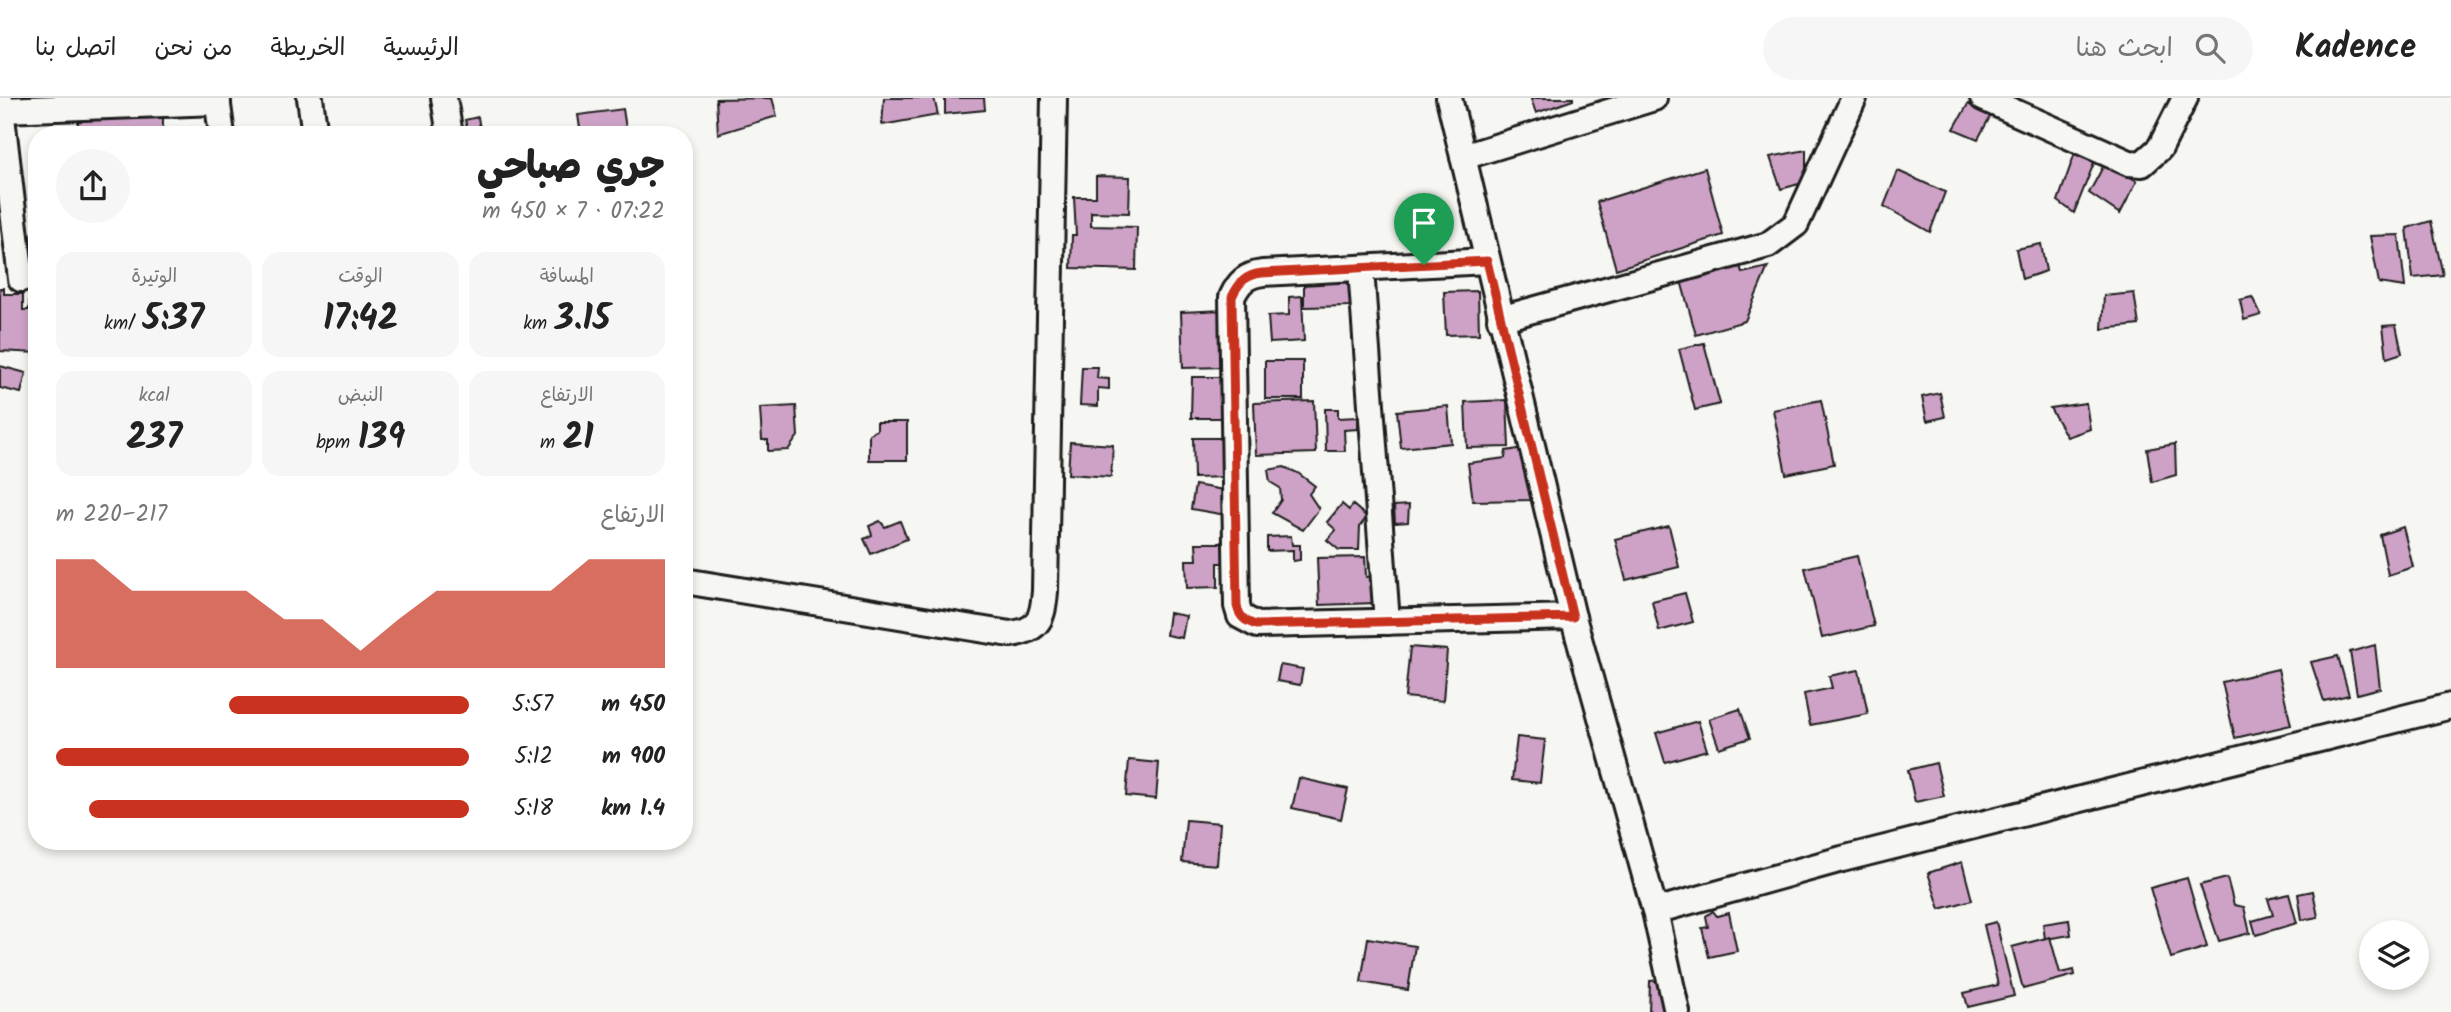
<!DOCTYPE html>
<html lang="ar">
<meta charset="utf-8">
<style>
body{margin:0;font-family:Kalam,"Playpen Sans Arabic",sans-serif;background:#f6f6f6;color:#222;direction:rtl;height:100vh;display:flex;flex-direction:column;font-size:26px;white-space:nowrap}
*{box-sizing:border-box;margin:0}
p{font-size:23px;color:#767676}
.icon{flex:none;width:38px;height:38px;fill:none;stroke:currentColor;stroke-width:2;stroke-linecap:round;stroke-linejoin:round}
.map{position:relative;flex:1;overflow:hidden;direction:ltr}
.side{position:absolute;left:28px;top:28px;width:665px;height:724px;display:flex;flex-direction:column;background:#fff;border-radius:28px;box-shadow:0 4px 10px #0003;direction:rtl}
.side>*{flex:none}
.fabs{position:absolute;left:2359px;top:822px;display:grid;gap:14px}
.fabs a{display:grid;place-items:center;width:70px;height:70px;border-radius:50%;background:#fff;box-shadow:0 4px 10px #0003;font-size:35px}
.pin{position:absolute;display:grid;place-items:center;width:60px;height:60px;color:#fff;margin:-72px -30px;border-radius:50% 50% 50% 0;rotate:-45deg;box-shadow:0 0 7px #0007}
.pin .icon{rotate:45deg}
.round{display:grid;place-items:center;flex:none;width:74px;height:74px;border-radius:37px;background:#f6f6f6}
.overview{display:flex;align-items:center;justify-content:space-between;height:119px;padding:0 28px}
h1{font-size:38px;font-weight:800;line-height:52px}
.metrics{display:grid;grid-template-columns:repeat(3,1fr);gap:10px;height:119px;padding:7px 28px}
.metrics div{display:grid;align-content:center;border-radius:18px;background:#f6f6f6;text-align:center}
.metrics b{font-size:35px;font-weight:800}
.metrics small{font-size:19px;font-weight:400}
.metrics p{font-size:19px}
.chart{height:196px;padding:14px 28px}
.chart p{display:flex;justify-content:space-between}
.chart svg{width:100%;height:126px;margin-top:7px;fill:#c8321e;opacity:.7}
ul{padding:0 28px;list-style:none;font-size:23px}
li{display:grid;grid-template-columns:112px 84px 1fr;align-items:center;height:52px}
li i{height:18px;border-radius:9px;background:#c8321e}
header{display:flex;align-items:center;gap:42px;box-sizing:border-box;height:98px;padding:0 35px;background:#fff;border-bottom:2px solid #e0e0e0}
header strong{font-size:33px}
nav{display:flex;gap:38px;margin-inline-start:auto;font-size:24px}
.search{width:490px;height:63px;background:#f6f6f6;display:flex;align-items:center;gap:18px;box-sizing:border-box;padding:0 24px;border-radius:38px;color:#767676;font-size:26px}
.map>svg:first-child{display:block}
.building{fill:#cea2c6;stroke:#1c1c1c;stroke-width:2}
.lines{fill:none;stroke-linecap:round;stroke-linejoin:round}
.minor-casing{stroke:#1c1c1c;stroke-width:30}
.minor{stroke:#f6f6f2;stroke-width:24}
.route-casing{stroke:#fff;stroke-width:14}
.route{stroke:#c8321e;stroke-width:9}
</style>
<header>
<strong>Kadence</strong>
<div class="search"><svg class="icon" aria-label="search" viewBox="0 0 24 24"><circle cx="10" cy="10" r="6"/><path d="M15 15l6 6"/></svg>ابحث هنا</div>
<nav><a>الرئيسية</a><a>الخريطة</a><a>من نحن</a><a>اتصل بنا</a></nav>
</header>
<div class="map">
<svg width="2451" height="914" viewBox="0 0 2451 914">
<rect width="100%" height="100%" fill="#f6f6f2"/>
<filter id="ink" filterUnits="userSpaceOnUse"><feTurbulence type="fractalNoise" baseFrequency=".0143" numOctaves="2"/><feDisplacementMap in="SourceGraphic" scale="14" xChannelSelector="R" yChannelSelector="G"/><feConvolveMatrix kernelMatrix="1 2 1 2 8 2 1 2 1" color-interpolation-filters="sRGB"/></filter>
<g filter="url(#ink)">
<g class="building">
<path d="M 772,0 L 777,18 L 718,36 L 716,1 Z"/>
<path d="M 884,0 L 934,0 L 938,17 L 882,27 Z"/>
<path d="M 945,0 L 984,0 L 985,12 L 945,16 Z"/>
<path d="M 1536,0 L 1573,0 L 1573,2 L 1536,15 L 1531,1 Z"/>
<path d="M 1968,6 L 1991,17 L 1978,41 L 1954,31 Z"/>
<path d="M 623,11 L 627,37 L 581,37 L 578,17 Z"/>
<path d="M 163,18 L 163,37 L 78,37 L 78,19 Z"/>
<path d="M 478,19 L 480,32 L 468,34 L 465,22 Z"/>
<path d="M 1806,52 L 1806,84 L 1781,91 L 1770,59 Z"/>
<path d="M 2076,52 L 2094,65 L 2074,115 L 2058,103 Z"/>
<path d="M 2105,65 L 2137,83 L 2120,116 L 2089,95 Z"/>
<path d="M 1705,70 L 1723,137 L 1616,171 L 1597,104 Z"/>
<path d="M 1898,73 L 1945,94 L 1930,134 L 1884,108 Z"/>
<path d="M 1096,78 L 1130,79 L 1129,115 L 1091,114 L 1091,128 L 1137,129 L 1136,172 L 1071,170 L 1072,137 L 1076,137 L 1074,99 L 1096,99 Z"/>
<path d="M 2431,123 L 2443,177 L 2413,180 L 2407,130 Z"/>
<path d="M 2399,137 L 2405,189 L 2379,185 L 2370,138 Z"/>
<path d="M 2041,146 L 2046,173 L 2022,181 L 2016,151 Z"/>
<path d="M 1739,163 L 1742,175 L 1768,169 L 1745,223 L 1696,237 L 1680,179 Z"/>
<path d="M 1350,184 L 1350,208 L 1304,209 L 1304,185 Z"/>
<path d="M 37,188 L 37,255 L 0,253 L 0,190 L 4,190 L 4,196 L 23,196 L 23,212 L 29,212 L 29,189 Z"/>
<path d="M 1478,193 L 1479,236 L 1446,237 L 1444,194 Z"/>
<path d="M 2134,195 L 2139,227 L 2102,231 L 2104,198 Z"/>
<path d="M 1302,198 L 1304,243 L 1270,245 L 1268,218 L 1289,217 L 1289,199 Z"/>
<path d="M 2252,199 L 2261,217 L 2244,222 L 2240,202 Z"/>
<path d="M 1225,212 L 1227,269 L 1183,270 L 1181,214 Z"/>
<path d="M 2396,227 L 2402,255 L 2387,260 L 2383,228 Z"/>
<path d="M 1704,245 L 1720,306 L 1695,312 L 1679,251 Z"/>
<rect x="1265" y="263" width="38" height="38"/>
<path d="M 0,268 L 26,275 L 21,295 L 0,290 Z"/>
<path d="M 1082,269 L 1098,269 L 1097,280 L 1109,281 L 1109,291 L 1098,290 L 1098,308 L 1080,307 Z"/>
<path d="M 1192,279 L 1225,279 L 1225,320 L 1191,320 Z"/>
<path d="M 1940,295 L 1945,319 L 1927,323 L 1922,299 Z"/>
<path d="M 1507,302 L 1509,349 L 1467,350 L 1465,304 Z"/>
<path d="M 1821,302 L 1834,366 L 1786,376 L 1773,312 Z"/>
<path d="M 1314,303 L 1316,355 L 1256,357 L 1254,305 Z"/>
<path d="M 2086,305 L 2090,331 L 2067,339 L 2050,310 Z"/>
<path d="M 796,308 L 798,338 L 788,352 L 768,353 L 768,342 L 762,342 L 760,310 Z"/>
<path d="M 1448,308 L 1451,345 L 1401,350 L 1397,313 Z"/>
<path d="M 1325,311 L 1338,311 L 1338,320 L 1358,319 L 1358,331 L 1344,332 L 1345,353 L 1326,353 Z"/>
<path d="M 877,324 L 907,324 L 907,362 L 869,362 L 869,336 L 877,332 Z"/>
<path d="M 1193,340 L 1225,340 L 1225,379 L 1194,380 Z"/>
<path d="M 1070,344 L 1113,347 L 1111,379 L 1068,376 Z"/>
<path d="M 2175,346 L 2176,377 L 2152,384 L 2147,351 Z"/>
<path d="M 1519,351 L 1532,402 L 1473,403 L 1468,365 L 1505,360 L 1506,353 Z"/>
<path d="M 1284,369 L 1298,375 L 1315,388 L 1309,396 L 1319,411 L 1303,432 L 1272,415 L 1281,402 L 1280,390 L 1270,384 L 1268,372 Z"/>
<path d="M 1195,387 L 1230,393 L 1226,417 L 1191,411 Z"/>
<path d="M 1342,406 L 1349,412 L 1353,407 L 1367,419 L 1360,428 L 1359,452 L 1339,452 L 1327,442 L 1336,432 L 1327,424 Z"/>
<path d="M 1409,407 L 1408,424 L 1395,425 L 1394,408 Z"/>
<path d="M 880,423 L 885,429 L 900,423 L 907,441 L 871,456 L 864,441 L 872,437 L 869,428 Z"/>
<path d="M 1669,428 L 1679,469 L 1626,482 L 1615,441 Z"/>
<path d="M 2403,429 L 2413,469 L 2388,477 L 2380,437 Z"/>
<path d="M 1291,438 L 1292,447 L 1300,447 L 1300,462 L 1293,463 L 1293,452 L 1267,453 L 1267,439 Z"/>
<path d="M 1196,445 L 1226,445 L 1226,465 L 1218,465 L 1218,489 L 1187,490 L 1186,462 L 1197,462 Z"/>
<path d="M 1857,458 L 1874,528 L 1822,540 L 1805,470 Z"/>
<path d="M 1365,459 L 1366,479 L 1375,478 L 1376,505 L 1319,507 L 1317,460 Z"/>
<path d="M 1685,495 L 1693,524 L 1659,533 L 1652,503 Z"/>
<path d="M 1169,515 L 1186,518 L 1182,540 L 1166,537 Z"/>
<path d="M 2375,547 L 2380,590 L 2357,596 L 2350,554 Z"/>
<path d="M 1410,549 L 1447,552 L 1443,603 L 1405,599 Z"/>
<path d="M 2338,558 L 2349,597 L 2324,603 L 2311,564 Z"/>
<path d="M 1280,567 L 1303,571 L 1300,587 L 1277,583 Z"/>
<path d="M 2278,571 L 2291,627 L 2235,640 L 2222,584 Z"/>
<path d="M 1859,572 L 1868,616 L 1810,627 L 1804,596 L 1832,590 L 1829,578 Z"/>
<path d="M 1740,611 L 1750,640 L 1719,650 L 1709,621 Z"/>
<path d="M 1698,623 L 1707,652 L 1665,664 L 1656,635 Z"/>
<path d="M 1517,639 L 1545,642 L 1540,685 L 1512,682 Z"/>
<path d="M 1129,662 L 1159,665 L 1156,701 L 1126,698 Z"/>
<path d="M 1936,665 L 1944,698 L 1915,704 L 1908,672 Z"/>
<path d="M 1299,680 L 1348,691 L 1341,721 L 1292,710 Z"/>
<path d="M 1186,722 L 1220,725 L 1217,767 L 1182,764 Z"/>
<path d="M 1962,764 L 1972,802 L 1940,811 L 1928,775 Z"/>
<path d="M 2187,780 L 2207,849 L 2171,860 L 2150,790 Z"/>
<path d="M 2227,780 L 2234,807 L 2244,809 L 2250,835 L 2219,843 L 2200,787 Z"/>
<path d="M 2313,793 L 2318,819 L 2302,822 L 2298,796 Z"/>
<path d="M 2289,796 L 2297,825 L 2256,837 L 2252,823 L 2273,817 L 2268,801 Z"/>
<path d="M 1713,813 L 1717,818 L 1729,815 L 1737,853 L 1709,859 L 1702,830 L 1708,829 L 1706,818 Z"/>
<path d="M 2069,822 L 2071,837 L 2045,841 L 2043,826 Z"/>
<path d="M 1996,824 L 2014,898 L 1968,909 L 1964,895 L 1998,887 L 1984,827 Z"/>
<path d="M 2050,839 L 2060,875 L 2074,872 L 2075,877 L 2023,891 L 2012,849 Z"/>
<path d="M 1368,840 L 1415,848 L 1408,892 L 1361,884 Z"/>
<path d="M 1661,882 L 1671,914 L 1649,914 L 1650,883 Z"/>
</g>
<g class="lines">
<g class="minor-casing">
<g id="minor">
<path d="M 217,0 L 222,37"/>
<path d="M 310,0 L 315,37"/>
<path d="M 444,0 L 450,37"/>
<path d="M 1449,0 L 1573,519 L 1655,813 L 1677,914"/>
<path d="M 1983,0 L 2129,65 L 2142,66 L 2160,50 L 2185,0"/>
<path d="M 0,2 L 21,181"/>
<path d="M 2,12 L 218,4"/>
<path d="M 1463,59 L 1654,0"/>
<path d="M 1487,163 L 1263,175 C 1246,177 1239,184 1232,199 L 1237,508 L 1240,518 L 1257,527 L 1573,519"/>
<path d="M 1361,171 L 1387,524"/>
<path d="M 1500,221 L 1768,147 L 1796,126 L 1854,0"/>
<path d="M 684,483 L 1010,536 C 1039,533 1043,520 1045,493 L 1054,0"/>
<path d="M 1655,813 L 1842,761 L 2451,608"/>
</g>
</g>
<use href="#minor" class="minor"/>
</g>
</g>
<g class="lines" filter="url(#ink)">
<g class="route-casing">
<path id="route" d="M 1487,163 L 1573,519 L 1256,527 C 1245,523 1240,520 1237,508 L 1232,199 C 1239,184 1246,177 1262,175 Z"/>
</g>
<use href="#route" class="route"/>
</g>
</svg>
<div class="fabs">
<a><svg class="icon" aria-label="layers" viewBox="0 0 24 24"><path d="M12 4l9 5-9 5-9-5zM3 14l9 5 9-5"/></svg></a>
</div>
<div class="pin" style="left:1424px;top:167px;background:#1e9e55"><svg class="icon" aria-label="arrive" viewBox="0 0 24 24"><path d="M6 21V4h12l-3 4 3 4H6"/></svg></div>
<section class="side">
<div class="overview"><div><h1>جري صباحي</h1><p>07:22 · 7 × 450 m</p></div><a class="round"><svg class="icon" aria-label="share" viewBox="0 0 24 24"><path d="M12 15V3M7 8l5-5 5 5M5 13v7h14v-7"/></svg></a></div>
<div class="metrics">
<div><p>المسافة</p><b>3.15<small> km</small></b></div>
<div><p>الوقت</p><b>17:42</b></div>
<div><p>الوتيرة</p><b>5:37<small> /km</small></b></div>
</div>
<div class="metrics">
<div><p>الارتفاع</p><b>21<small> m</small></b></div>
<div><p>النبض</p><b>139<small> bpm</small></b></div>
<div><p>kcal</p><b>237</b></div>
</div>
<div class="chart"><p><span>الارتفاع</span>217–220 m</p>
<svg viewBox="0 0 160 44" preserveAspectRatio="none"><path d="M0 44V6L10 6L20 17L30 17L40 17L50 17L60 27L70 27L80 38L90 27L100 17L110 17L120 17L130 17L140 6L150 6L160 6V44z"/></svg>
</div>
<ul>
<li><b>450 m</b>5:57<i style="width:58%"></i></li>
<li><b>900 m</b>5:12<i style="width:100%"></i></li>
<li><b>1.4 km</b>5:18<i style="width:92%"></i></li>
</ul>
</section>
</div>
